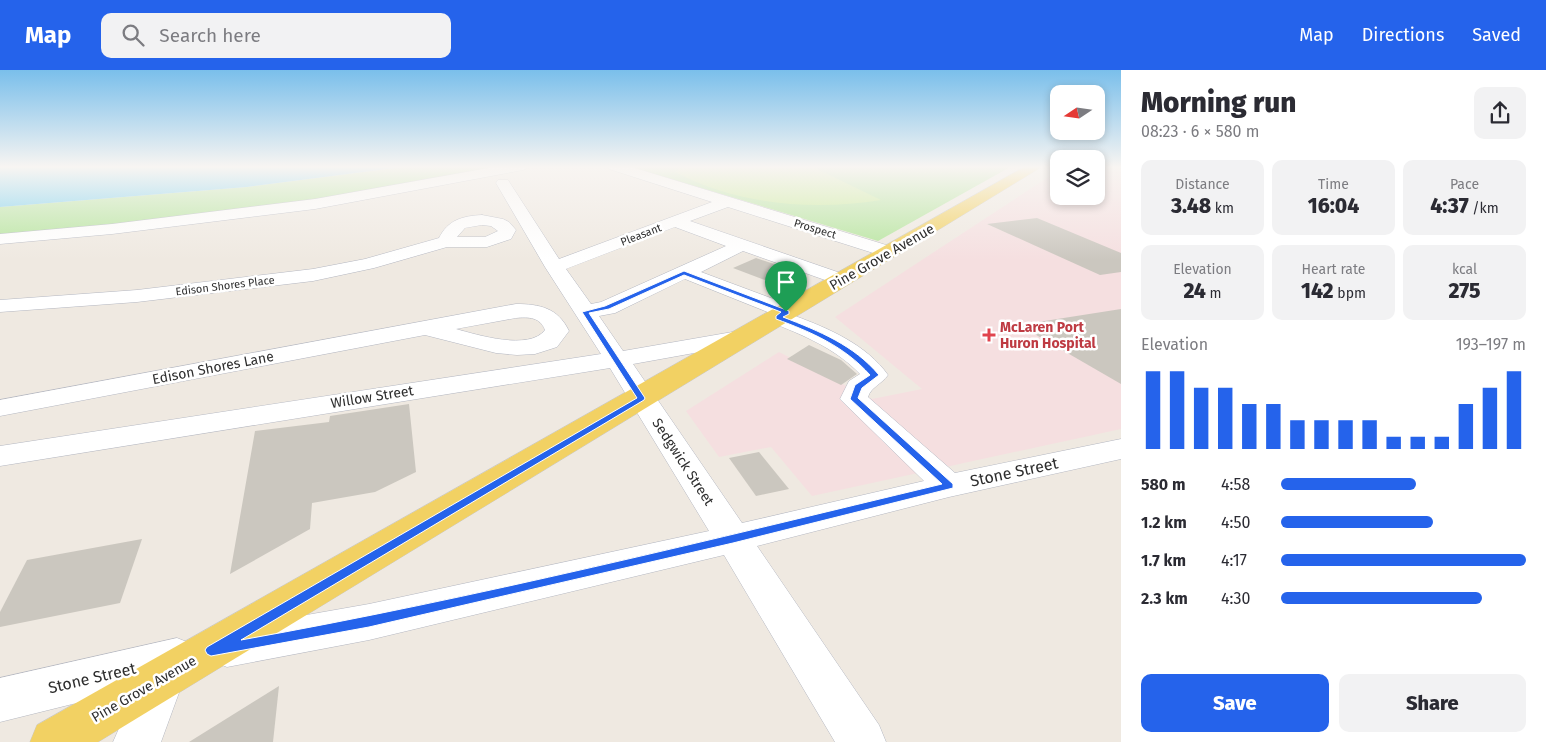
<!DOCTYPE html>
<meta charset="utf-8">
<style>
body{margin:0;font-family:"Fira Sans",sans-serif;background:#f2f2f3;color:#2b2b33;height:100vh;display:flex;flex-direction:column;font-size:19px;white-space:nowrap}
*{box-sizing:border-box;margin:0}
p{font-size:16px;color:#7c7c81}
.icon{flex:none;width:28px;height:28px;fill:none;stroke:currentColor;stroke-width:2;stroke-linecap:round;stroke-linejoin:round}
.map{position:relative;flex:1;overflow:hidden}
.panel{display:flex;flex-direction:column;background:#fff;width:425px}
.panel>*{flex:none}
.needle{width:32px;rotate:257deg}
.fabs{position:absolute;left:1050px;top:15px;display:grid;gap:10px}
.fabs a{display:grid;place-items:center;width:55px;height:55px;border-radius:10px;background:#fff;box-shadow:0 2px 8px #0003;font-size:25px}
.pin{position:absolute;display:grid;place-items:center;width:42px;height:42px;color:#fff;margin:-51px -21px;border-radius:50% 50% 50% 0;rotate:-45deg;box-shadow:0 0 5px #0007}
.pin .icon{rotate:45deg}
.round{display:grid;place-items:center;flex:none;width:52px;height:52px;border-radius:10px;background:#f2f2f3}
.summary{display:flex;align-items:center;justify-content:space-between;height:85px;padding:0 20px}
h1{font-size:28px;font-weight:800;line-height:38px}
.stats{display:grid;grid-template-columns:repeat(3,1fr);gap:8px;height:85px;padding:5px 20px}
.stats div{display:grid;align-content:center;border-radius:10px;background:#f2f2f3;text-align:center}
.stats b{font-size:21px;font-weight:800}
.stats small{font-size:14px;font-weight:400}
.stats p{font-size:14px}
.chart{height:140px;padding:10px 20px}
.chart p{display:flex;justify-content:space-between}
.chart svg{width:100%;height:90px;margin-top:5px;stroke:#2563eb;stroke-width:6}
.button{display:flex;gap:10px;margin-top:auto;padding:10px 20px}
.button a{flex:1;height:58px;border-radius:10px;background:#2563eb;color:#fff;font-size:20px;font-weight:800;line-height:58px;text-align:center}
.button a+a{background:#f2f2f3;color:#2b2b33}
ul{padding:0 20px;list-style:none;font-size:16px}
li{display:grid;grid-template-columns:80px 60px 1fr;align-items:center;height:38px}
li i{height:12px;border-radius:6px;background:#2563eb}
header{display:flex;align-items:center;gap:30px;box-sizing:border-box;height:70px;padding:0 25px;background:#2563eb;color:#fff}
header strong{font-size:24px}
nav{display:flex;gap:28px;margin-inline-start:auto;font-size:18px}
.search{width:350px;height:45px;background:#f2f2f3;display:flex;align-items:center;gap:12px;box-sizing:border-box;padding:0 18px;border-radius:10px;color:#7c7c81;font-size:19px}
main{display:flex;flex:1;min-height:0}
.map>svg:first-child{display:block}
.medical{fill:#f5dfe0}
.green{fill:#b6e59e}
.pitch{fill:#c9ec9a}
.water{fill:#75cff0}
.building{fill:#cbc7bf}
.lines{fill:none;stroke-linecap:round;stroke-linejoin:round}
.minor-casing{stroke:#b4b7c1;stroke-width:1}
.major-casing{stroke:#c9c9c9;stroke-width:1}
.minor{fill:#fff;fill-rule:evenodd}
.major{fill:#f2d163;fill-rule:evenodd}
.route{fill:#2563eb;stroke:#fff;fill-rule:evenodd}
.health-dot{fill:#e0444e;stroke:#fff;stroke-width:2}
.labels{text-anchor:middle;dominant-baseline:central;stroke-width:5;stroke-linejoin:round;paint-order:stroke}
.far-street-label{font-size:11px;fill:#2e2e2e;stroke:#fff}
.street-label{font-size:14px;fill:#2e2e2e;stroke:#fff}
.health-label{font-size:14px;font-weight:bold;fill:#be3a42;stroke:#fff;text-anchor:start}
.near-street-label{font-size:16px;fill:#2e2e2e;stroke:#fff}
</style>
<header>
<strong>Map</strong>
<div class="search"><svg class="icon" aria-label="search" viewBox="0 0 24 24"><circle cx="10" cy="10" r="6"/><path d="M15 15l6 6"/></svg>Search here</div>
<nav><a>Map</a><a>Directions</a><a>Saved</a></nav>
</header>
<main>
<div class="map">
<svg width="1121" height="672" viewBox="0 0 1121 672">
<rect width="100%" height="100%" fill="#efe9e1"/>
<path class="medical" d="M 1096,96 L 1121,96 L 1121,359 L 812,426 L 771,377 L 719,387 L 686,341 L 779,282 L 872,329 L 922,319 L 835,247 L 1059,100 L 1059,126 L 1096,126 Z"/>
<g class="green">
<path d="M 410,96 L 509,96 L 294,133 L 100,156 L 0,165 L 0,137 L 247,117 Z"/>
<path d="M 628,96 L 1012,96 L 878,171 Z"/>
</g>
<path class="pitch" d="M 694,96 L 811,96 L 881,130 C 813,141 737,135 675,102 L 680,98 Z"/>
<path class="water" d="M 0,96 L 410,96 L 247,117 L 0,137 Z"/>
<g class="building">
<path d="M 1037,148 L 1121,183 L 1121,202 L 1100,205 L 987,154 Z"/>
<path d="M 756,188 L 789,199 L 765,210 L 733,198 Z"/>
<path d="M 1121,239 L 1121,314 L 1019,255 Z"/>
<path d="M 809,275 L 841,290 L 857,304 L 841,315 L 787,289 Z"/>
<path d="M 409,334 L 416,402 L 375,422 L 312,433 L 310,459 L 230,504 L 255,361 L 329,352 L 330,346 Z"/>
<path d="M 759,382 L 789,419 L 756,426 L 729,388 Z"/>
<path d="M 142,469 L 120,533 L 0,557 L 0,542 L 27,490 Z"/>
<path d="M 279,616 L 273,672 L 189,672 Z"/>
</g>
<g class="lines">
<g class="minor-casing">
<g id="minor">
<path d="M 500,96 L 530,96 L 523,100 L 315,139 L 112,164 L 0,174 L 0,164 L 112,154 L 315,129 Z"/>
<path d="M 607,96 L 628,96 L 896,178 L 898,182 L 896,186 L 889,188 L 728,137 L 690,151 L 849,206 L 852,210 L 849,214 L 842,216 L 743,181 L 701,202 L 795,237 L 798,242 L 795,246 C 828,258 867,275 888,305 C 882,314 871,317 868,327 L 955,403 L 1121,369 L 1121,389 L 949,427 L 757,476 L 879,655 L 886,672 L 835,672 L 724,485 L 369,570 L 227,597 L 212,591 L 206,578 L 212,565 L 227,559 L 369,534 L 709,461 L 610,298 L 0,396 L 0,376 L 601,284 L 545,197 L 496,113 L 498,110 L 508,110 L 559,189 L 712,132 L 609,99 ZM 675,157 L 726,176 L 601,232 L 591,234 L 566,199 ZM 685,209 L 770,243 L 767,247 L 770,252 C 803,265 835,278 860,304 L 849,311 L 840,329 L 924,411 L 742,453 L 633,294 L 744,274 L 752,272 L 756,267 L 752,262 L 744,260 L 623,281 L 599,246 L 615,243 Z"/>
<path d="M 482,145 L 503,149 L 509,152 L 516,160 L 511,169 L 487,177 L 447,177 L 374,198 L 313,211 L 137,232 L 0,242 L 0,230 L 137,220 L 313,199 L 365,189 L 439,168 C 448,150 462,146 482,145 ZM 482,155 L 491,156 L 498,161 L 485,167 L 457,167 L 465,158 Z"/>
<path d="M 516,234 C 540,234 558,238 569,261 L 557,277 L 535,284 L 517,285 L 496,283 L 425,265 L 0,346 L 0,330 ZM 516,248 C 529,247 540,247 545,260 C 529,281 478,265 456,259 Z"/>
<path d="M 177,568 L 192,574 L 198,588 L 192,602 L 182,606 L 184,609 L 161,672 L 113,672 L 137,618 L 0,652 L 0,608 Z"/>
</g>
</g>
<g class="major-casing">
<path id="major" d="M 1026,96 L 1043,96 L 98,672 L 30,672 L 37,655 Z"/>
</g>
<use href="#minor" class="minor"/>
<use href="#major" class="major"/>
</g>
<linearGradient id="sky" x2="0" y2="1"><stop stop-color="#7abfeb"/><stop offset="0.51" stop-color="#f8f5f2"/><stop offset="1" stop-color="#f8f5f2" stop-opacity="0"/></linearGradient>
<rect width="1121" height="190" fill="url(#sky)"/>
<path class="route" d="M 684,201 L 789,241 L 789,244 L 783,247 C 819,261 854,275 879,305 L 862,318 L 858,328 L 953,414 L 953,418 L 733,473 L 369,557 L 211,586 L 207,584 L 205,580 L 207,577 L 637,328 L 582,242 L 605,236 ZM 684,205 L 781,242 L 776,246 L 776,249 C 811,262 844,276 870,305 L 855,315 L 850,329 L 942,414 C 709,470 476,528 241,570 L 644,330 L 645,328 L 589,243 L 609,239 Z"/>
<path class="health-dot" d="M986.5 257.5h5v5h5v5h-5v5h-5v-5h-5v-5h5z"/>
<g class="labels">
<g class="far-street-label">
<text transform="translate(815 159) rotate(17)">Prospect</text>
<text transform="translate(641 165) rotate(-21)">Pleasant</text>
<text transform="translate(225 216) rotate(-7)">Edison Shores Place</text>
</g>
<g class="street-label">
<text transform="translate(882 187) rotate(-30)">Pine Grove Avenue</text>
<text transform="translate(213 298) rotate(-11)">Edison Shores Lane</text>
<text transform="translate(372 327) rotate(-9)">Willow Street</text>
<text transform="translate(683 392) rotate(57)">Sedgwick Street</text>
<text transform="translate(144 619) rotate(-30)">Pine Grove Avenue</text>
</g>
<g class="health-label">
<text x="1000" y="257">McLaren Port<tspan x="1000" dy="16">Huron Hospital</tspan></text>
</g>
<g class="near-street-label">
<text transform="translate(1014 402) rotate(-12)">Stone Street</text>
<text transform="translate(92 608) rotate(-13)">Stone Street</text>
</g>
</g>
</svg>
<div class="fabs">
<a><svg class="needle" viewBox="-14 -14 28 28"><path d="M0-13l5 13h-10z" fill="#e53935"/><path d="M0 13l5-13h-10z" fill="#7c7c81"/></svg></a>
<a><svg class="icon" aria-label="layers" viewBox="0 0 24 24"><path d="M12 4l9 5-9 5-9-5zM3 14l9 5 9-5"/></svg></a>
</div>
<div class="pin" style="left:786px;top:242px;background:#1e9e55"><svg class="icon" aria-label="arrive" viewBox="0 0 24 24"><path d="M6 21V4h12l-3 4 3 4H6"/></svg></div>
</div>
<section class="panel">
<div class="summary"><div><h1>Morning run</h1><p>08:23 · 6 × 580 m</p></div><a class="round"><svg class="icon" aria-label="share" viewBox="0 0 24 24"><path d="M12 15V3M7 8l5-5 5 5M5 13v7h14v-7"/></svg></a></div>
<div class="stats">
<div><p>Distance</p><b>3.48<small> km</small></b></div>
<div><p>Time</p><b>16:04</b></div>
<div><p>Pace</p><b>4:37<small> /km</small></b></div>
</div>
<div class="stats">
<div><p>Elevation</p><b>24<small> m</small></b></div>
<div><p>Heart rate</p><b>142<small> bpm</small></b></div>
<div><p>kcal</p><b>275</b></div>
</div>
<div class="chart"><p><span>Elevation</span>193–197 m</p>
<svg viewBox="0 0 160 44" preserveAspectRatio="none"><path d="M5 44V6M15 44V6M25 44V14M35 44V14M45 44V22M55 44V22M65 44V30M75 44V30M85 44V30M95 44V30M105 44V38M115 44V38M125 44V38M135 44V22M145 44V14M155 44V6"/></svg>
</div>
<ul>
<li><b>580 m</b>4:58<i style="width:55%"></i></li>
<li><b>1.2 km</b>4:50<i style="width:62%"></i></li>
<li><b>1.7 km</b>4:17<i style="width:100%"></i></li>
<li><b>2.3 km</b>4:30<i style="width:82%"></i></li>
</ul>
<div class="button"><a>Save</a><a>Share</a></div>
</section>
</main>
